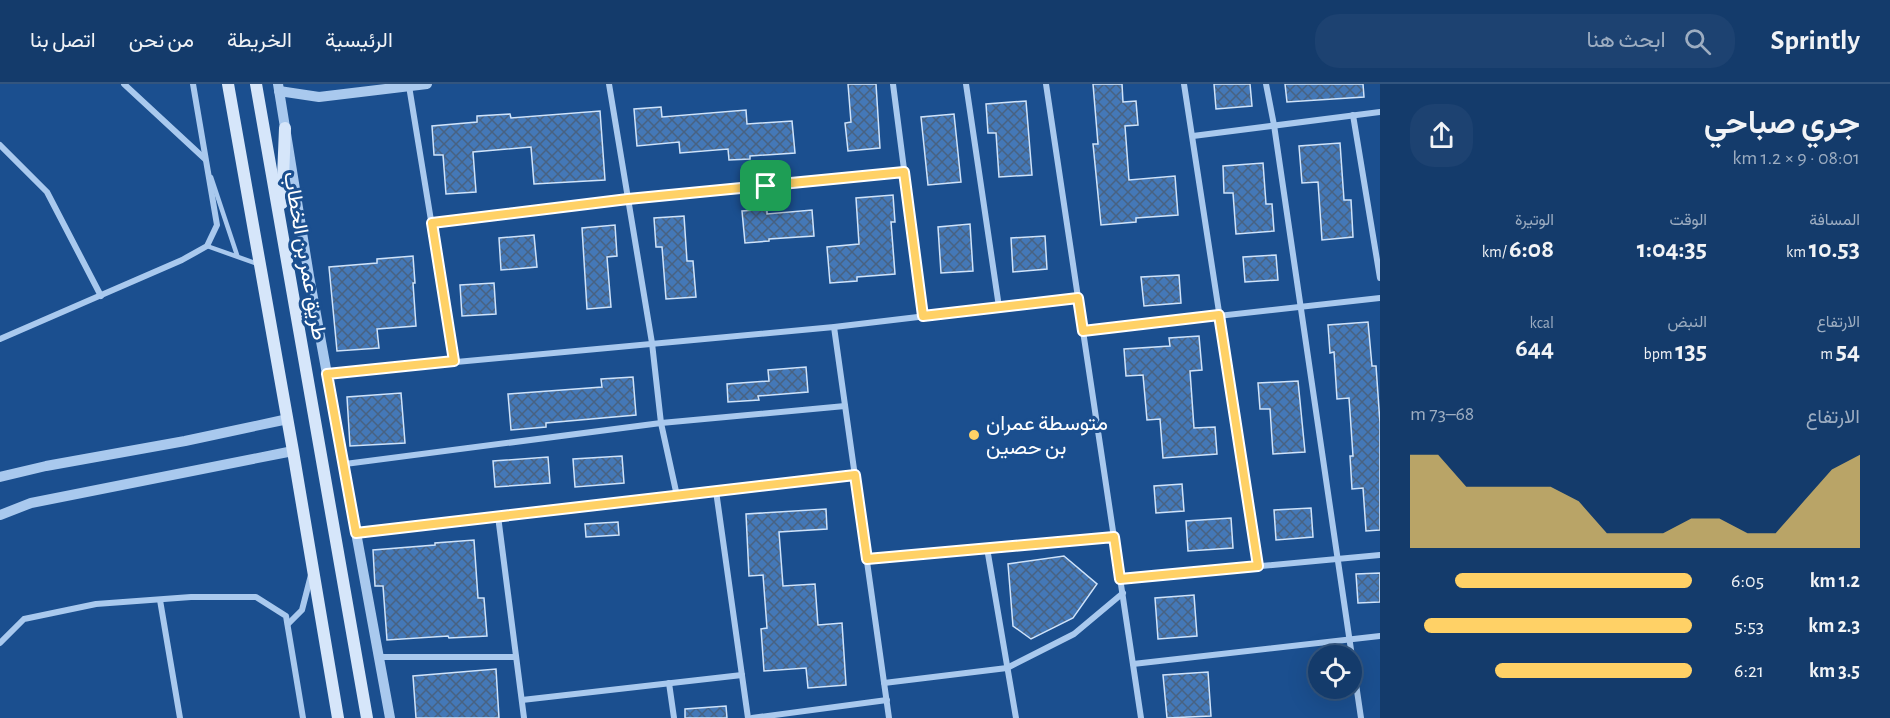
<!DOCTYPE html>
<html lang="ar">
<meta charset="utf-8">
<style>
body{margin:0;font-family:"Alegreya Sans",Vazirmatn,sans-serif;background:#1d4271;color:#f1f3f6;direction:rtl;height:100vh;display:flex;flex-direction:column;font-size:22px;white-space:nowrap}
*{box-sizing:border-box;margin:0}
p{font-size:20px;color:#9dadc1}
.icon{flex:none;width:33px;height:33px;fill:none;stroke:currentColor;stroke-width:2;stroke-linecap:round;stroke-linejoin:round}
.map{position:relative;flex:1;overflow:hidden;direction:ltr}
.panel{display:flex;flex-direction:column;background:#143b6b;width:510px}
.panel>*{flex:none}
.fabs{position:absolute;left:1308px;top:561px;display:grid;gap:12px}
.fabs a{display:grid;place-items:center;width:54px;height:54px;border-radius:50%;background:#143b6b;box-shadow:0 6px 24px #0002,0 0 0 2px #33557e;font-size:30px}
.pin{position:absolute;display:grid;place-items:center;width:51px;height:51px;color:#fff;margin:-26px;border-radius:12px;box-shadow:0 3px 9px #0006}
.round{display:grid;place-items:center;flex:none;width:63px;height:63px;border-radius:24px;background:#1d4271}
.overview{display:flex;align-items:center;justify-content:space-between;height:102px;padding:0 30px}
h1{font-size:33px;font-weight:600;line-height:45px}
.stats{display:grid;grid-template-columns:repeat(3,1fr);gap:9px;height:102px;padding:6px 30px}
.stats div{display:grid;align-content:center}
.stats b{font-size:26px;font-weight:600}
.stats small{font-size:16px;font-weight:400}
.stats p{font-size:16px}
.chart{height:168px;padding:12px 30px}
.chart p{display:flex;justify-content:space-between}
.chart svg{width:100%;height:108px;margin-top:6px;fill:#ffd166;opacity:.7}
ul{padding:0 30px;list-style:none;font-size:20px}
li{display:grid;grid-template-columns:96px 72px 1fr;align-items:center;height:45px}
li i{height:15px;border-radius:8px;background:#ffd166}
header{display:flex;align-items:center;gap:36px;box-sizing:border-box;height:84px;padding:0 30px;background:#143b6b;border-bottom:2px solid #33557e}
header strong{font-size:28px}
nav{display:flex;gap:33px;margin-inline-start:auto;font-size:21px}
.search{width:420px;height:54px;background:#1d4271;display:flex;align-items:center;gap:15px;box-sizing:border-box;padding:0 21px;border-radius:24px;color:#9dadc1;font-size:22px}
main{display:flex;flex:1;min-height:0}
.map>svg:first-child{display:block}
.building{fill:url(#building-cross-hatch);stroke:#cfe3fa;stroke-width:1.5}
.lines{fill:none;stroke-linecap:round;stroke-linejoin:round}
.service{stroke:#a9c9ee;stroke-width:4.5}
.minor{stroke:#a9c9ee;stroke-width:6}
.tertiary{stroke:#a9c9ee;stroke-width:10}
.secondary{stroke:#d6e6fa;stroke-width:12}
.route-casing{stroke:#fff;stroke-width:12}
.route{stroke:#ffd166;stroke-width:8}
.poi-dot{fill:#ffd166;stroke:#1b4f8f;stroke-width:2}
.labels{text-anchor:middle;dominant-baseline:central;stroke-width:6;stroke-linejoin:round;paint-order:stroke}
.street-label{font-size:21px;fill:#fff;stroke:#1b4f8f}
.poi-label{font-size:21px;fill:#fff;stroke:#1b4f8f;text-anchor:start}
</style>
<header>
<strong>Sprintly</strong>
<div class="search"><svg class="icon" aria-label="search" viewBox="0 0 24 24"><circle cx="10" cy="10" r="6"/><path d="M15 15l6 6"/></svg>ابحث هنا</div>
<nav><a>الرئيسية</a><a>الخريطة</a><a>من نحن</a><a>اتصل بنا</a></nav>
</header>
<main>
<section class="panel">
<div class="overview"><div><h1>جري صباحي</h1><p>08:01 · 9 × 1.2 km</p></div><a class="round"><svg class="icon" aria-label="share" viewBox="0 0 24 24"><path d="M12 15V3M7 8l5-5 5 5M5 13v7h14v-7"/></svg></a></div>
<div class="stats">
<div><p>المسافة</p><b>10.53<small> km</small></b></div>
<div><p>الوقت</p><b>1:04:35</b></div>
<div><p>الوتيرة</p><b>6:08<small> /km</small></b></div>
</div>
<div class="stats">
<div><p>الارتفاع</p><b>54<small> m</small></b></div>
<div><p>النبض</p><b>135<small> bpm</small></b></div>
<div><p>kcal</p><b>644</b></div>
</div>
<div class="chart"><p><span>الارتفاع</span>68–73 m</p>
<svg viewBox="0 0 160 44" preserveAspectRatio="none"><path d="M0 44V6L10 6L20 19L30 19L40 19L50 19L60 25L70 38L80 38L90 38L100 32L110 32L120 38L130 38L140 25L150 12L160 6V44z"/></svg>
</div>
<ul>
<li><b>1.2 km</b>6:05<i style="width:84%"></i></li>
<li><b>2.3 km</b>5:53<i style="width:95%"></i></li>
<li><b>3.5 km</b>6:21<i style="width:70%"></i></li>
</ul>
</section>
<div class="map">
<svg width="1380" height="634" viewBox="0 0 1380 634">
<defs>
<pattern id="building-cross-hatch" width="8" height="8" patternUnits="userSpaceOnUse" patternTransform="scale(1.5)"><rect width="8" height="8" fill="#4478b7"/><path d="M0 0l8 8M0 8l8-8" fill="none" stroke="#486282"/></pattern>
</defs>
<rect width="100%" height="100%" fill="#1b4f8f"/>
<g class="building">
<path d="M 848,0 L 876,0 L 880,64 L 848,67 L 845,39 L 851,38 Z"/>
<path d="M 1093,0 L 1122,0 L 1123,18 L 1136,17 L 1138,41 L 1125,42 L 1129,96 L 1175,92 L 1178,131 L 1136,134 L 1136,138 L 1101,141 L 1093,60 L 1098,60 Z"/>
<path d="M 1214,0 L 1250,0 L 1252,22 L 1216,25 Z"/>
<path d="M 1285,0 L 1363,0 L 1364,13 L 1287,18 Z"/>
<path d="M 1026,17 L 1032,91 L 999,93 L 996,49 L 988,49 L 986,20 Z"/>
<path d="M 661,23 L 662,33 L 746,26 L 747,40 L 792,37 L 795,69 L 750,72 L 750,75 L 729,76 L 728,65 L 680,69 L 679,58 L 637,62 L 634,25 Z"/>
<path d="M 600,27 L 605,96 L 534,100 L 531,63 L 473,68 L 476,108 L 446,110 L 443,71 L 434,71 L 432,42 L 477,38 L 477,32 L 510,30 L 511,34 Z"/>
<path d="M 954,30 L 961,98 L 928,101 L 921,33 Z"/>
<path d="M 1340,59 L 1344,116 L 1351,116 L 1353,153 L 1322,156 L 1318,98 L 1302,99 L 1299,62 Z"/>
<path d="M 1263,79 L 1266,120 L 1272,120 L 1274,147 L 1236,150 L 1233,109 L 1224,109 L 1223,82 Z"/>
<path d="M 893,111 L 895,138 L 891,138 L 895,190 L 857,193 L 857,197 L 830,199 L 827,163 L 859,160 L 856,114 Z"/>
<path d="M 767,125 L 767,130 L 812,126 L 814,152 L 769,155 L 769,157 L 745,159 L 742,127 Z"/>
<path d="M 684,132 L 687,177 L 693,177 L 696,213 L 666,215 L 662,163 L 656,163 L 654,134 Z"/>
<path d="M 970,140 L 973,187 L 941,189 L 938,143 Z"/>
<path d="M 615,141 L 617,172 L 607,173 L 611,223 L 587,225 L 582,144 Z"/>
<path d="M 534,151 L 537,183 L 501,186 L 499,154 Z"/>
<path d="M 1045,152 L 1047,185 L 1013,188 L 1011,154 Z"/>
<path d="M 1276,171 L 1278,196 L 1245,198 L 1243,173 Z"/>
<path d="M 413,172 L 415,199 L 413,199 L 416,242 L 377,245 L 379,264 L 337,267 L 329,183 L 377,179 L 377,175 Z"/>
<path d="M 1179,191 L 1181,219 L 1144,222 L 1141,193 Z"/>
<path d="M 494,199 L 496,230 L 462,232 L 460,201 Z"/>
<path d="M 1368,238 L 1372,282 L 1376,282 L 1380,339 L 1380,446 L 1366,447 L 1363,404 L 1352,405 L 1350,372 L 1353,372 L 1349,314 L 1337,315 L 1334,268 L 1330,269 L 1328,241 Z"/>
<path d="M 1199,252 L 1202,286 L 1190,287 L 1194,344 L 1215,343 L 1217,370 L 1163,374 L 1160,335 L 1147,336 L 1143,291 L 1126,292 L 1124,265 L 1170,262 L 1169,254 Z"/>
<path d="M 806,283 L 808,308 L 758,312 L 759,316 L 728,318 L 727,300 L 769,297 L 768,286 Z"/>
<path d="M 633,293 L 636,331 L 546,339 L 546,343 L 511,346 L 508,310 L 602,303 L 601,295 Z"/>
<path d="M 1298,297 L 1305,368 L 1273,370 L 1270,325 L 1260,325 L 1258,299 Z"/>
<path d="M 401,309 L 405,359 L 350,362 L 347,313 Z"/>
<path d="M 622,372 L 624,399 L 575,403 L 573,375 Z"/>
<path d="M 548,373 L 550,399 L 495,403 L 493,377 Z"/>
<path d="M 1182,400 L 1184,427 L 1156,429 L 1154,402 Z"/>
<path d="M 1311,424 L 1313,453 L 1276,456 L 1274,426 Z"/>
<path d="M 826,425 L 827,445 L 779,448 L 783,502 L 815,500 L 818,541 L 842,539 L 846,601 L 808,604 L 806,584 L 764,587 L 761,545 L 767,544 L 763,491 L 749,492 L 746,430 Z"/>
<path d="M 1231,434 L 1233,464 L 1188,467 L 1186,437 Z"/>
<path d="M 618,438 L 619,451 L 586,453 L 585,440 Z"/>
<path d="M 474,456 L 478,514 L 484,514 L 487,552 L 449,554 L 448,552 L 387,556 L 383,502 L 375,502 L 373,466 L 435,461 L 435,459 Z"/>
<path d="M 1064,472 L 1097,500 L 1073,534 L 1031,555 L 1013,542 L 1008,480 Z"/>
<path d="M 1380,489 L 1380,518 L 1358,519 L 1356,490 Z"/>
<path d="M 1194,511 L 1197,552 L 1158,555 L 1155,514 Z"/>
<path d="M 496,585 L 499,634 L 416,634 L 413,592 Z"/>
<path d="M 1208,588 L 1211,632 L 1167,634 L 1163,591 Z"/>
<path d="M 726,622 L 727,634 L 685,634 L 685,625 Z"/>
</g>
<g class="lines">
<g class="service">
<path d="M 211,93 L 237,171"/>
<path d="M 207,162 L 258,180"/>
</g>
<g class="minor">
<path d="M 124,0 L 205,75"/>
<path d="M 609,0 L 652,259 L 661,339 L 677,412"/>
<path d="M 893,0 L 923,232"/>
<path d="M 966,0 L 999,223"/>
<path d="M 1046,0 L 1141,634"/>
<path d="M 1184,0 L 1258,482"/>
<path d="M 1266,0 L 1274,41 L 1361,634"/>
<path d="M 409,2 L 454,277"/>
<path d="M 1353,31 L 1380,194"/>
<path d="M 1193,52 L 1380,28"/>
<path d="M 0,61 L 47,108 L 101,212"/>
<path d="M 432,139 L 628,115 L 904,88"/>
<path d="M 834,243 L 889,634"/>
<path d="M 1083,247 L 1380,214"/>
<path d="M 0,255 L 182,176 L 207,162 L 217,141 L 193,0"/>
<path d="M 327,290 L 834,243 L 1078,214"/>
<path d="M 345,380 L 661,339 L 845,322"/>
<path d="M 716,407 L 748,634"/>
<path d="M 498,432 L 524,634"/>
<path d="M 356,449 L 855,391"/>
<path d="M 987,464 L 1016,634"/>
<path d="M 867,475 L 1114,453"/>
<path d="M 1120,495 L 1380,471"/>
<path d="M 160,516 L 180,634"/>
<path d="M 288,540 L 302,526 L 311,491"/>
<path d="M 0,559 L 24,535 L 96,520 L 191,513 L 256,513 L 286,532 L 303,634"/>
<path d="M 380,573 L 516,573"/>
<path d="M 1133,580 L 1380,552"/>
<path d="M 669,599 L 674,634"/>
<path d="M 884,599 L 1007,584 L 1074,550 L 1123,509"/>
<path d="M 522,616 L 742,591"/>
<path d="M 752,634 L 887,616"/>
</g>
<g class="tertiary">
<path d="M 278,0 L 309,192 L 390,634"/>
<path d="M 279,7 L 319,13 L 427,0"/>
<path d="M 0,393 L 46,382 L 185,357 L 288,335"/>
<path d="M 0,431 L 31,419 L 293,367"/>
</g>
<g class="secondary">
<path d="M 228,0 L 293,367 L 338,634"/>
<path d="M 256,0 L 367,634"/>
<path d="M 282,119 L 285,44"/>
</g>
</g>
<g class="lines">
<g class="route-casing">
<path id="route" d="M 904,88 L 923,232 L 1078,214 L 1083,247 L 1219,231 L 1258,482 L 1120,495 L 1114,453 L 867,475 L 855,391 L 356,449 L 327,290 L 454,277 L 432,139 L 628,115 Z"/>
</g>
<use href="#route" class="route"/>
</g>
<circle class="poi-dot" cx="974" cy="351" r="6"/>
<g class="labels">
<g class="street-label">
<text transform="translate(305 172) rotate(80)">طريق عمر بن الخطاب</text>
</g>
<g class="poi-label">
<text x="986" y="339">متوسطة عمران<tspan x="986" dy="24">بن حصين</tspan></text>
</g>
</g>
</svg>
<div class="fabs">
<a><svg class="icon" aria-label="locate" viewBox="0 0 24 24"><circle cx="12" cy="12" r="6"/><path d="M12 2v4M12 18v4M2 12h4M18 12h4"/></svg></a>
</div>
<div class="pin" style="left:766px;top:102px;background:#1e9e55"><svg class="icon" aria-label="arrive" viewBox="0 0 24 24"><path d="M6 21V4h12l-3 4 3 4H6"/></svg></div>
</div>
</main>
